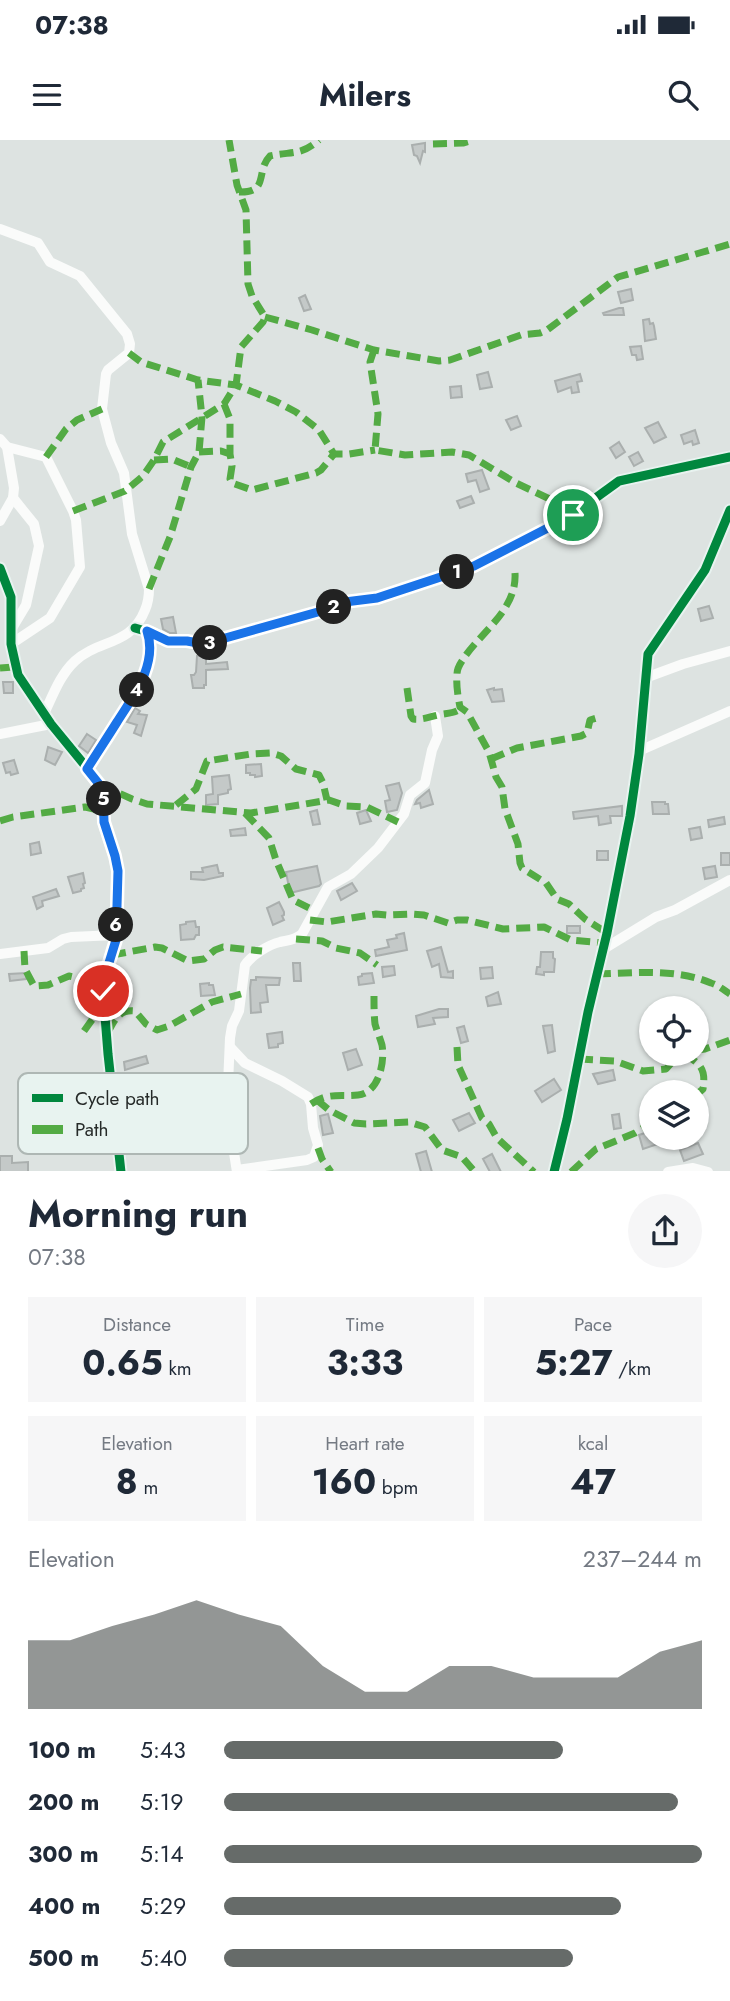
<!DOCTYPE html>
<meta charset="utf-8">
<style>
body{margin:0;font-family:Jost,sans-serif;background:#f6f6f7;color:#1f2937;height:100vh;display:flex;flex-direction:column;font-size:26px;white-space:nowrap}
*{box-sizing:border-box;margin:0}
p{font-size:23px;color:#747a83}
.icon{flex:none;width:38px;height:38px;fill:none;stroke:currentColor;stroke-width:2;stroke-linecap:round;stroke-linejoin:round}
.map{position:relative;height:1031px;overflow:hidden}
.drawer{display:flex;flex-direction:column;background:#fff;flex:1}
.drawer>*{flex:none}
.tools{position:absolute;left:639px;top:856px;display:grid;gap:14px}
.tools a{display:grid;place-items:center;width:70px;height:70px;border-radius:50%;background:#fff;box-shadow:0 2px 5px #0004;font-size:35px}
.pin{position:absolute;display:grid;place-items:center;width:60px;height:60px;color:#fff;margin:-30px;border:4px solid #fff;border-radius:50%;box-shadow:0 2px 7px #0007}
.km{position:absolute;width:35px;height:35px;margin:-18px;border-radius:50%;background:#222;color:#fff;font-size:19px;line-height:35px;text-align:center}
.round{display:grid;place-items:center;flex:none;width:74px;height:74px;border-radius:37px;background:#f6f6f7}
.head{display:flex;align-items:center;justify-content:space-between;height:119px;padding:0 28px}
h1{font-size:38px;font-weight:700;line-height:52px}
.stats{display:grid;grid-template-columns:repeat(3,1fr);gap:10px;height:119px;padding:7px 28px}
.stats div{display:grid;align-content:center;border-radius:0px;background:#f6f6f7;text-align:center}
.stats b{font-size:35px;font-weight:700}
.stats small{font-size:19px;font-weight:400}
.stats p{font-size:19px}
.chart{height:196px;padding:14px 28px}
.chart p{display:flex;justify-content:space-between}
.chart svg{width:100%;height:126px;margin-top:7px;fill:#666b69;opacity:.7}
ul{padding:0 28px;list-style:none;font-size:23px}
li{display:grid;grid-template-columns:112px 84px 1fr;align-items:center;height:52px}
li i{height:18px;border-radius:9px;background:#666b69}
.status{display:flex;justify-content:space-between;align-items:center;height:49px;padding:0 35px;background:#fff;direction:ltr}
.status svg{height:19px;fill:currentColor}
header{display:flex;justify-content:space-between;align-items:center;height:91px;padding:0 28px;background:#fff;font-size:32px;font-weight:700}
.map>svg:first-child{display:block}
.building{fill:#c4c9c8;stroke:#aaafae;stroke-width:2}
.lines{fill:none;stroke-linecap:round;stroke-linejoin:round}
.minor{stroke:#fafbfa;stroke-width:10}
.quiet{stroke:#53ab44;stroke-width:7;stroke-dasharray:14 7;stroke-linecap:butt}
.cycleway-casing{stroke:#e8f3f0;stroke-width:13}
.cycleway{stroke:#00873e;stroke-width:9}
.route-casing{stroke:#fff;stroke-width:14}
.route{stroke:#1a73e8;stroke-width:9}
.key{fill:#e8f3f0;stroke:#aeb7b4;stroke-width:2}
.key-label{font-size:19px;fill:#262a29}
</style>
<div class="status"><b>07:38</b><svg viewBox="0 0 49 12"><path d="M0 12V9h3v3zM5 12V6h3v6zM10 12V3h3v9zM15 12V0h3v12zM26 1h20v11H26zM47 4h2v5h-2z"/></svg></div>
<header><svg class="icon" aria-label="menu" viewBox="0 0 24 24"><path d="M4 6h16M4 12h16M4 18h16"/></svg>Milers<svg class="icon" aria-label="search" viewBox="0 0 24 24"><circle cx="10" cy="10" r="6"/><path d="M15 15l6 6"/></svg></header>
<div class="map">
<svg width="730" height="1032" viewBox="0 0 730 1032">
<rect width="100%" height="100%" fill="#dde3e1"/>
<g class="building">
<path d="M 425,3 L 425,12 L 423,11 L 420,23 L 417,16 L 414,15 L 412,5 Z"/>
<path d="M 631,149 L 633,160 L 621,163 L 618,152 Z"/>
<path d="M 305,155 L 311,169 L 304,171 L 299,158 Z"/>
<path d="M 619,168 L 623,168 L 624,175 L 604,175 L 603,173 Z"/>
<path d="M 649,179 L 650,184 L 653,183 L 654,186 L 656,199 L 645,201 L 643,180 Z"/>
<path d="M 641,206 L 643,219 L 637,220 L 636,215 L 632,215 L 630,207 Z"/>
<path d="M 488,232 L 492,247 L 480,249 L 477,235 Z"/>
<path d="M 580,234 L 582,241 L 577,242 L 579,252 L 572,253 L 571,247 L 558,252 L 555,241 Z"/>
<path d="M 461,246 L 462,257 L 451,258 L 450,247 Z"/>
<path d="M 517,276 L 521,286 L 511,290 L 506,280 Z"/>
<path d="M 658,282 L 666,297 L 654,303 L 645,288 Z"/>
<path d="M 695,290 L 699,303 L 693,305 L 692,301 L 684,304 L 681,295 Z"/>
<path d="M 619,302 L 625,312 L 616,318 L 610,308 Z"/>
<path d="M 638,312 L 643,321 L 634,326 L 629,317 Z"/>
<path d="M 482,330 L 489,349 L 480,352 L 476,340 L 468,342 L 466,334 Z"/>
<path d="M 471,356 L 474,363 L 460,368 L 457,361 Z"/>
<path d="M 709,466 L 713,478 L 701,481 L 698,469 Z"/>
<path d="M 173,477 L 176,493 L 170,493 L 163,489 L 161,479 Z"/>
<path d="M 197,516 L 206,516 L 206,524 L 227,522 L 228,529 L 206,530 L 206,545 L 204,545 L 204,548 L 193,548 L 191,535 L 194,535 L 196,532 Z"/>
<path d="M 3,542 L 13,542 L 13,553 L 4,553 Z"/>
<path d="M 494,548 L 494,550 L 502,549 L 504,561 L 492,562 L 487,550 Z"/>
<path d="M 135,568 L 140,571 L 138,574 L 147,575 L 141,596 L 134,593 L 137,585 L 127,582 Z"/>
<path d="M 87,594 L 96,600 L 88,613 L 79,606 Z"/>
<path d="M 48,607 L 62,612 L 55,625 L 45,620 Z"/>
<path d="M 14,620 L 18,633 L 11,635 L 10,632 L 6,633 L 3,623 Z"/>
<path d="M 261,624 L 262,636 L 255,637 L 255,635 L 250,635 L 250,633 L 246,633 L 246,625 Z"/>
<path d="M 229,635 L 231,649 L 228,650 L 228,653 L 218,655 L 218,664 L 206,665 L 206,655 L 213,654 L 212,637 Z"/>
<path d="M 399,643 L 402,653 L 397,670 L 387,672 L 385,661 L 390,660 L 386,646 Z"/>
<path d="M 429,650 L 433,664 L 421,668 L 420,663 L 415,664 L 417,660 Z"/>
<path d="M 652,662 L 665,662 L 665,664 L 668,664 L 669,674 L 653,674 Z"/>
<path d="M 622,666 L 622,676 L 610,676 L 611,683 L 599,685 L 598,676 L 574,679 L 573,672 Z"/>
<path d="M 317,670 L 320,684 L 313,685 L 310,672 Z"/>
<path d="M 366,670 L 371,681 L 360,684 L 357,673 Z"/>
<path d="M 724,677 L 725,684 L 709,687 L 708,680 Z"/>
<path d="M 700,687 L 702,698 L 691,700 L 689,689 Z"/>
<path d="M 245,688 L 246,695 L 231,696 L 230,690 Z"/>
<path d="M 39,702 L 41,713 L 31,715 L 30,704 Z"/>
<rect x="597" y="711" width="11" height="9"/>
<rect x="721" y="713" width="9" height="12"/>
<path d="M 217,725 L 219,733 L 223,733 L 223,736 L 204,740 L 191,739 L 191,732 L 203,732 L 202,728 Z"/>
<path d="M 317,726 L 321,744 L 319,746 L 290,753 L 286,732 Z"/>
<path d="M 715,726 L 717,737 L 705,739 L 703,728 Z"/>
<path d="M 83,733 L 85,743 L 83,744 L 84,748 L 81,749 L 81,751 L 73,753 L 68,737 Z"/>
<path d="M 352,743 L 357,751 L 341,760 L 337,751 Z"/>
<path d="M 56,749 L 59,756 L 42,761 L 43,766 L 37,769 L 33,757 Z"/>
<path d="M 279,762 L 284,772 L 284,775 L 282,776 L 284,780 L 273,785 L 267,768 Z"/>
<path d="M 195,781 L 196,787 L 199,787 L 199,795 L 196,795 L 194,799 L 181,800 L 180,785 L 186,784 L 186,782 Z"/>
<rect x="567" y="786" width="13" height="7"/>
<path d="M 404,793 L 407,810 L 376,816 L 375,810 L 389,807 L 387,800 L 397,798 L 396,795 Z"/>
<path d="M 441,807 L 448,832 L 453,831 L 453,838 L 441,837 L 439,824 L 432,827 L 427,811 Z"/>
<path d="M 541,812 L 553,812 L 553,818 L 555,819 L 554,832 L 544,832 L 544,835 L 536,834 L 537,827 L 540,827 Z"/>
<path d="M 293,823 L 300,823 L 301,841 L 294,841 Z"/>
<path d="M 394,826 L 395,835 L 383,837 L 382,827 Z"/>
<path d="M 492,827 L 493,838 L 481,839 L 480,828 Z"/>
<path d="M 26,833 L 26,839 L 10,841 L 9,834 Z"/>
<path d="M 372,833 L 374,843 L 359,845 L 358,837 L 362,836 L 362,834 Z"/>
<path d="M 256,837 L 280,838 L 279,845 L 266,845 L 268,862 L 260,863 L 261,872 L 251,873 L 250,848 L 251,840 L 256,840 Z"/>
<path d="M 209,843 L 209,845 L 213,845 L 215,855 L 201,856 L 200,844 Z"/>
<path d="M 498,852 L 501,864 L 488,866 L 486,857 Z"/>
<path d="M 439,869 L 448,869 L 448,877 L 433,878 L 435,884 L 418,887 L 416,876 Z"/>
<path d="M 552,885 L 555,911 L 548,913 L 543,886 Z"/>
<path d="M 464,886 L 468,901 L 461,903 L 457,888 Z"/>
<path d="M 282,892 L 283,903 L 278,904 L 278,907 L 269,908 L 267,894 Z"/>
<path d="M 356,909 L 362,925 L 348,930 L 343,913 Z"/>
<path d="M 146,916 L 148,923 L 125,930 L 124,922 Z"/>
<path d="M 613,930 L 615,940 L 598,944 L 593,934 Z"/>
<path d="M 554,939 L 561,950 L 542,962 L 535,951 Z"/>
<path d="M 469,973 L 475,983 L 459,991 L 453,980 Z"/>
<path d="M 328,974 L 333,993 L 323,995 L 320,976 Z"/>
<path d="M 619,974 L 621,988 L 614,989 L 612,975 Z"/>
<path d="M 651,991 L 651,998 L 655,998 L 658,1004 L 643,1009 L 639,995 Z"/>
<path d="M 698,1003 L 703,1014 L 684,1021 L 680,1010 Z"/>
<path d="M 426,1011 L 432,1032 L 421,1032 L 416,1014 Z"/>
<path d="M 492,1014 L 501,1032 L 490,1032 L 483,1019 Z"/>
<path d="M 0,1016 L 12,1016 L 12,1023 L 28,1022 L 28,1032 L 0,1032 Z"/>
</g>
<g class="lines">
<g class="minor">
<path d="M 0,89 L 38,103 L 50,122 L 80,136 L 127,194 L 130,204 L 129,213 L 108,230 L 106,234 L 102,269 L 111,303 L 124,333 L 132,394 L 149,449 C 149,457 148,463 145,470 C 131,506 99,499 75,521 C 60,535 53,555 44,574"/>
<path d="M 0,299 L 7,307 L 14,348 L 13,358 L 0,381"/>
<path d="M 7,307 L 46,317 L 73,371 L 76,380 L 80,427 L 50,478 L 11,504"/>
<path d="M 0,428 L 11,457 L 11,504 L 18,535 L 51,584 L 101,645 L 104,651 L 104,683 L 115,717 L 118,731 L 115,800 L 104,839 L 103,851 L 108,914 L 121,1032"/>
<path d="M 135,488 L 152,493 L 168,501 L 187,501 L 204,504 L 325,470 L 345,462 L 377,458 L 474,426 L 568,378 L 619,341 L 730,317"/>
<path d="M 11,490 L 26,465 L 39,406 L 34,384 L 13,358"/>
<path d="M 645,538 L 683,524 L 730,511"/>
<path d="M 0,594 L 51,584"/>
<path d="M 639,611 L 730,571"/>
<path d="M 87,629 L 141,545 C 148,526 153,508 146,489"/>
<path d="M 602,810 L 656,777 L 675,770 L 730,740"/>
<path d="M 0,814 L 48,808 L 63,799 L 71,797 L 116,795"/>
<path d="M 230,907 L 245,923 L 282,941 L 308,957 L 311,964 L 313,988 L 318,1005 L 314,1017 L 307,1020 L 237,1030"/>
<path d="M 237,1032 L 227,968 L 230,898 L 232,886 L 239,871 L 245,825 C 252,815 268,805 280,802 C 289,800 295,800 302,794 L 328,747 L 351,734 L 378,708 L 404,674 L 410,655 L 425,643 L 432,610 L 438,596 L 435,576"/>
<path d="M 554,1032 L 567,979 L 588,872 L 607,793 L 630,676 L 639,614 L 648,514 L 705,430 L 730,370"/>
<path d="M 668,1032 L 693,1028 L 708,1032"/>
</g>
<g class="quiet">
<path d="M 433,4 L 463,3 L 474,0"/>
<path d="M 239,52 C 270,53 255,31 270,16 C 292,11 301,16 319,0"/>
<path d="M 265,177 L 312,190 L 374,210 L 439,221 L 450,220 L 521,195 L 540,193 L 547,190 L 618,137 L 730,104"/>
<path d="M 374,210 L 370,222 L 378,274 L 375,310 L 405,315 L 452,312 L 469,315 L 516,343 L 556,362 L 562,367 L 568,378"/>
<path d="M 129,213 L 141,222 L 198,240 L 236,245 L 275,261 L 296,272 L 319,290 L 334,314 L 349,314 L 375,310"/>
<path d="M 224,264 L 230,279 L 230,314 L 232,326 L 230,339 L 232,343 L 252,350 L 316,333 L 321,330 L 334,314"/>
<path d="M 199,312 L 221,311 L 230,314"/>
<path d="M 46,317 L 66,289 L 77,280 L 102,269"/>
<path d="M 154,320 L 172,319 L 191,327"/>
<path d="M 73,371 L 125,351 L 143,336 L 154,320 L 163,302 L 224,264 L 236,245 L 241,207 L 263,182 L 265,177 L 252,156 L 248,144 L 246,70 L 237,45 L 229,0"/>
<path d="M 515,433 C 517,468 485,489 466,515 C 462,521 457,527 457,534 C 456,545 458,557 460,567 L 467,572 L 489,612 L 496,637 L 502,647 L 505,669 L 518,704 L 520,723 L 522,728 L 546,743 L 557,759 L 569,764 L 585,779 L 607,793"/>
<path d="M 149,449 L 170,397 L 191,327 L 199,312 L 202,277 L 198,240"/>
<path d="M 0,528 L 15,527"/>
<path d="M 407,548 L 411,576 L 413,579 C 423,580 429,577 438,575 C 447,573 454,574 462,568"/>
<path d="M 491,619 L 517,608 L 581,596 L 587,593 L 590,580 L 600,577"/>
<path d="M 101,645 L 132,659 L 147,664 L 251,673 L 329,660 L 346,666 L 367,667 L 398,682"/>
<path d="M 176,665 L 196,649 L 207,621 L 251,614 L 271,613 L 281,616 L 296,629 L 319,635 L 323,643 L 327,660"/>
<path d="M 245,673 L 269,698 L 276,720 L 293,760 L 315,771"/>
<path d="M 0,681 L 13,677 L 85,667 L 94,669 L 104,676"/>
<path d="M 310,780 L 327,782 L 376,774 L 387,775 L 411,774 L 424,775 L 448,783 L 457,780 L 467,780 L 503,789 L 544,787 L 571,800 L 604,803"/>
<path d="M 296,799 L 322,801 L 336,808 L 360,813 L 377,825"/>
<path d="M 24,811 L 25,829 L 34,846 L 48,845 L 69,836 L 82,839 L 104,839"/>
<path d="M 112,815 L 155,807 L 162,808 L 188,821 L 204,819 L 215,810 L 223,807 L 262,811"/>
<path d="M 597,834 C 634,833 675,828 711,843 C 718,845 724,850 730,854"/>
<path d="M 84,891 L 94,877 L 100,860"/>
<path d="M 108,892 C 115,880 119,869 135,871 L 146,884 L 157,890 L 169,886 L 212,862 L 241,854"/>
<path d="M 457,907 L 458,925 L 482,978 L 489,984 L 497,998 L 534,1032"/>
<path d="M 696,910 L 705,909 L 730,900"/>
<path d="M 684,914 C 701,924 706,929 703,949 L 696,955"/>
<path d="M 579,919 L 615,921 L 643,931 L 666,929 L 676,918 L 684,914"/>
<path d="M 317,960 L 329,970 L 354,983 L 366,984 L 409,982 L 425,987 L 442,1010 L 462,1017 L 475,1032"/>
<path d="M 311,964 C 329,952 338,957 358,955 C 379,953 385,922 382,905 C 380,898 377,891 375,884 C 374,875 374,865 374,856"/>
<path d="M 318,1008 L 322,1019 L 331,1032"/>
<path d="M 571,1032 L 596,1009 L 635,993 L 651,983"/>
</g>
<g class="cycleway-casing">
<g id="cycleway">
<path d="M 0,428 L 11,457 L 11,504 L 18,535 L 51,584 L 101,645 L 104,651 L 104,683 L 115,717 L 118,731 L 115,800 L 104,839 L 103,851 L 108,914 L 121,1032"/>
<path d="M 135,488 L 152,493 L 168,501 L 187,501 L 204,504 L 325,470 L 345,462 L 377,458 L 474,426 L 568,378 L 619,341 L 730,317"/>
<path d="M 554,1032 L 567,979 L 588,872 L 607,793 L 630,676 L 639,614 L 648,514 L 705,430 L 730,370"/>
</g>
</g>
<use href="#cycleway" class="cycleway"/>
</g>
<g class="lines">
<g class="route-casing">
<path id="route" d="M 103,851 L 104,839 L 116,800 L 118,731 L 115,716 L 104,682 L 103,649 L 87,629 C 97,613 107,598 117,582 C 134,555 158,524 147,491 L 168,501 L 187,501 L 204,504 L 325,470 L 345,462 L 377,458 L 474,426 L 573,375"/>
</g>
<use href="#route" class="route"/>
</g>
<rect x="18" y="933" width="230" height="81" rx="10" class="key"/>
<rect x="32" y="954" width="31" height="8" fill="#00873e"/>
<rect x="32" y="985" width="31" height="9" fill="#53ab44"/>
<g class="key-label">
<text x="75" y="965">Cycle path</text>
<text x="75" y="996">Path</text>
</g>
</svg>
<div class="tools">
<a><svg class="icon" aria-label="locate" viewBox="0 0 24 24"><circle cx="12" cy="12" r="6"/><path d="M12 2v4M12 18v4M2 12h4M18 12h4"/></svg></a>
<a><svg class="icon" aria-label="layers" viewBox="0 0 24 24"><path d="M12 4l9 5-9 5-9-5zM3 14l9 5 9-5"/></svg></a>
</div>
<div class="pin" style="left:573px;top:375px;background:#1e9e55"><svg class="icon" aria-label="arrive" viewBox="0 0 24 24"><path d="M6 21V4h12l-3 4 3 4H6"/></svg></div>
<div class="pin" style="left:103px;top:851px;background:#d93025"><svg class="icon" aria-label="check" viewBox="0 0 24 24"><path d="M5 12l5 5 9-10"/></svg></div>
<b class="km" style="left:457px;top:432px">1</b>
<b class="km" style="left:334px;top:467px">2</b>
<b class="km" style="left:210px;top:503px">3</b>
<b class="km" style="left:137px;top:550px">4</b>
<b class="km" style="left:104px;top:659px">5</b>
<b class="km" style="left:116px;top:785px">6</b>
</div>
<section class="drawer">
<div class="head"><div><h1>Morning run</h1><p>07:38</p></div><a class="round"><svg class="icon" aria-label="share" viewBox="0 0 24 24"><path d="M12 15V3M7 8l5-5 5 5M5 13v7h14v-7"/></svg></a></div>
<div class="stats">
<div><p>Distance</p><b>0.65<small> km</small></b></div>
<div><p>Time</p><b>3:33</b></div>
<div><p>Pace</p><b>5:27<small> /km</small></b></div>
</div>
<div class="stats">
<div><p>Elevation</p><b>8<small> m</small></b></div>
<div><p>Heart rate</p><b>160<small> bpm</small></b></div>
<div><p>kcal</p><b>47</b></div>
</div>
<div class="chart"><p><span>Elevation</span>237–244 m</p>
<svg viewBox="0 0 160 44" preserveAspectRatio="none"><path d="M0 44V20L10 20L20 15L30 11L40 6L50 11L60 15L70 29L80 38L90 38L100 29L110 29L120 33L130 33L140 33L150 24L160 20V44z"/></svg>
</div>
<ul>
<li><b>100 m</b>5:43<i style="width:71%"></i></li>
<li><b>200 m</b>5:19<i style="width:95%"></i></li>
<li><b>300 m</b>5:14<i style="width:100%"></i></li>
<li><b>400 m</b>5:29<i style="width:83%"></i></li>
<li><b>500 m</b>5:40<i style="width:73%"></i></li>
</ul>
</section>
